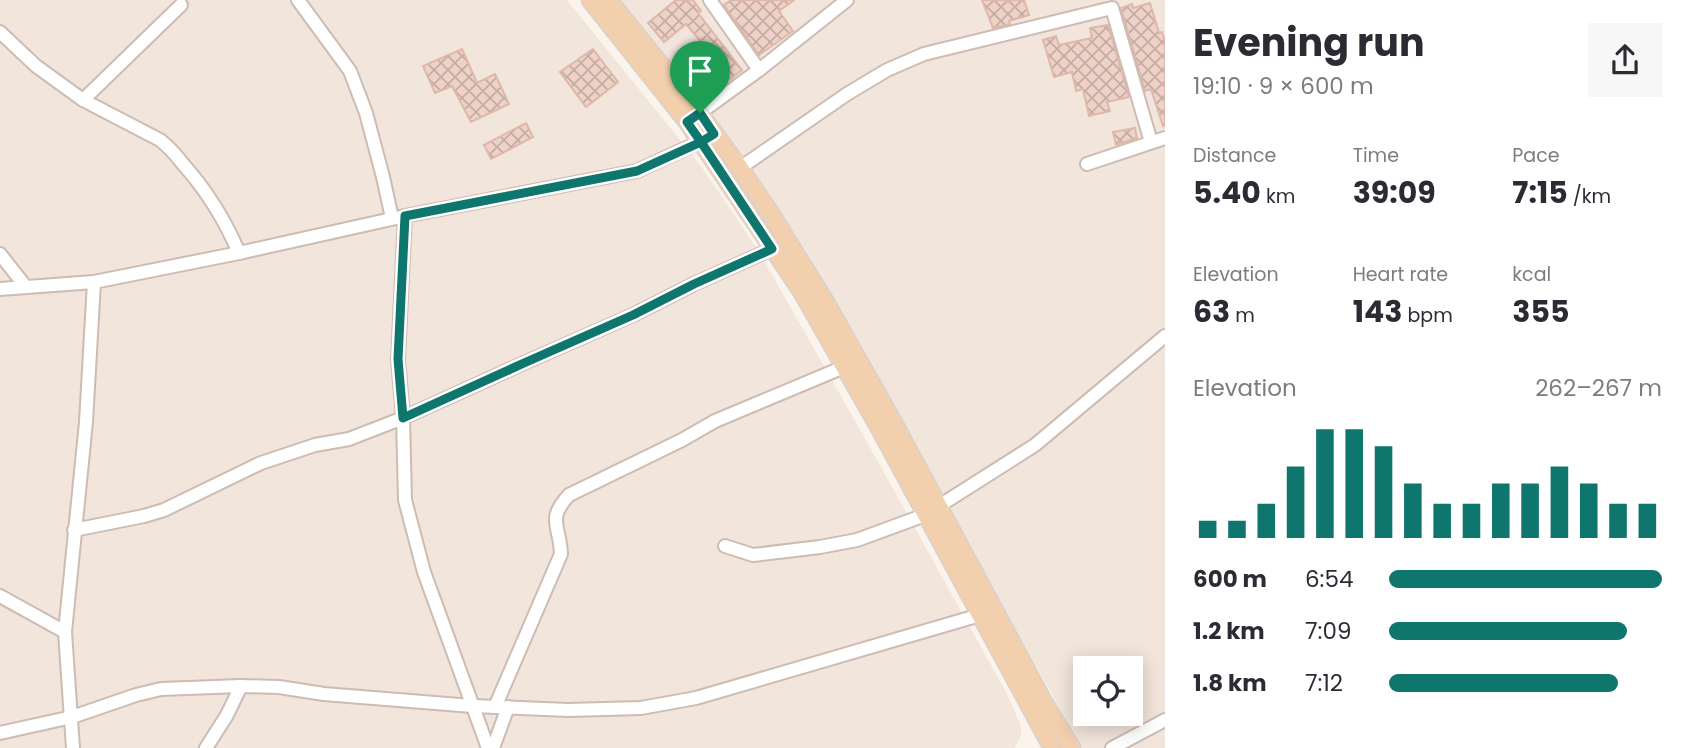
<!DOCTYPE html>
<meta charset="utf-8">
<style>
body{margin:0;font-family:Poppins,sans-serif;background:#f7f7f7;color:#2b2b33;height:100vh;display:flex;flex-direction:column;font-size:26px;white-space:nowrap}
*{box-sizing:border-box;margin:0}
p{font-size:23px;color:#7c7c81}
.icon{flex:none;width:38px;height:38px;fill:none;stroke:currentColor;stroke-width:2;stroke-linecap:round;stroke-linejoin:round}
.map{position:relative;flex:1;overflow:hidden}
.panel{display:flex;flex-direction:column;background:#fff;width:525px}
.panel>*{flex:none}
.tools{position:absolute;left:1073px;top:656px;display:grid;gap:14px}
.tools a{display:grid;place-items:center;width:70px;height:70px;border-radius:0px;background:#fff;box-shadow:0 4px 18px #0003;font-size:35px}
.pin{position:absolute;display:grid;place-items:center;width:60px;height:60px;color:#fff;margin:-72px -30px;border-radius:50% 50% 50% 0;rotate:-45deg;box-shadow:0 0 7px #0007}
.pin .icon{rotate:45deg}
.round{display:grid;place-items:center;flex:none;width:74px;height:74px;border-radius:0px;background:#f7f7f7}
.headline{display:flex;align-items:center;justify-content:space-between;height:119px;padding:0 28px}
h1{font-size:38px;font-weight:700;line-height:52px}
.stats{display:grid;grid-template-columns:repeat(3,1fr);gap:10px;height:119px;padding:7px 28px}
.stats div{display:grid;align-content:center}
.stats b{font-size:30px;font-weight:700}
.stats small{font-size:19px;font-weight:400}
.stats p{font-size:19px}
.chart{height:196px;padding:14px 28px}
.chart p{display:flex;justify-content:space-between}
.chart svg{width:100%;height:126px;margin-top:7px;stroke:#0f766e;stroke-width:6}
ul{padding:0 28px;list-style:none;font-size:23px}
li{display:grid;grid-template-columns:112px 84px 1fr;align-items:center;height:52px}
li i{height:18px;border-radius:9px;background:#0f766e}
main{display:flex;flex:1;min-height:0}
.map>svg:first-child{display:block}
.residential{fill:#f2e5dc;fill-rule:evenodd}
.building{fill:url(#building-cross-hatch);stroke:#dfb8a9;stroke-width:2}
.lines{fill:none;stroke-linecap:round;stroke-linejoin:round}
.minor-casing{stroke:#cdbcb3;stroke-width:16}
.major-casing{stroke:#d8d1ce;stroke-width:19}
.minor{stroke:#fff;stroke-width:12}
.major{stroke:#f2d0ad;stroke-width:16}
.route-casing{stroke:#fff;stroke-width:14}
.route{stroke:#0f766e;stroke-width:9}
</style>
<main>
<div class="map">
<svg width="1165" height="748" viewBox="0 0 1165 748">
<defs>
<pattern id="building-cross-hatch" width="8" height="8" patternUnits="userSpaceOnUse" patternTransform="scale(1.75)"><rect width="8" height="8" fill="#eed2c7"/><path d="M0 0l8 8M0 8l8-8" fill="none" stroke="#c5ada4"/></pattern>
</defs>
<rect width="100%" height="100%" fill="#fbf4ed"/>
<g class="residential">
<path d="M 0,0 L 567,0 L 701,166 L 759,252 L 862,433 L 1006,692 L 1021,726 L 1021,736 L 1015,748 L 0,748 Z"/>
<path d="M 621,0 L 1165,0 L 1165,748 L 1082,748 L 982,570 L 849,325 L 805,250 L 759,180 L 698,95 ZM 1085,668 L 1130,668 L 1130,714 L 1085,714 Z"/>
</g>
<g class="building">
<path d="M 676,0 L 693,0 L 701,11 L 698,13 L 742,70 L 707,96 L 685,67 L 708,50 L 686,24 L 664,42 L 648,23 Z"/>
<path d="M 731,0 L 794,0 L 779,11 L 793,31 L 759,55 L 724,5 Z"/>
<path d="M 982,0 L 1024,0 L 1029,15 L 1009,21 L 1010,24 L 1007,25 L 993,28 Z"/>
<path d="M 1150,3 L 1159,33 L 1162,32 L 1165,41 L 1165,125 L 1163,126 L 1151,89 L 1145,91 L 1121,8 L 1132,4 L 1133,8 Z"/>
<path d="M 1108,25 L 1129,97 L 1107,102 L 1110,111 L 1089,116 L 1083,89 L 1076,91 L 1072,72 L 1054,77 L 1043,40 L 1056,36 L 1059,45 L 1092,38 L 1090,28 Z"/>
<path d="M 462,49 L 477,83 L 495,74 L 509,104 L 471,122 L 452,86 L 435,93 L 423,66 Z"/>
<path d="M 593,49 L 618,82 L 586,107 L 560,72 Z"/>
<path d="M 526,123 L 533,137 L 491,159 L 484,145 Z"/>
<path d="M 1135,128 L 1137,138 L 1116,145 L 1113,132 Z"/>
</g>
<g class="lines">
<g class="minor-casing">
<g id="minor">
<path d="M 298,0 L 350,71 L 366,113 L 383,177 L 392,218"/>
<path d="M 710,0 L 759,70"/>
<path d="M 0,32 L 36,66 L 83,100 L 160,140 C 169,147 176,155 183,164 C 207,191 225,220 239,253"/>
<path d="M 83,100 L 181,5"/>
<path d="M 693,118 L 759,70 L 847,0"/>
<path d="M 1087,164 L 1165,138"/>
<path d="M 740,168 L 847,94 L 887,70 L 924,54 L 1112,8 L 1151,142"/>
<path d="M 405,216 L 398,359 L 403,418 L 405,500 L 424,572 L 488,748"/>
<path d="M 0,254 L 26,287"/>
<path d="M 0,289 L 94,282 L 239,253 L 405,216 L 637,171 L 708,138"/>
<path d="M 939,506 L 1035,445 L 1165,336"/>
<path d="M 74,530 L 144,516 L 164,510 L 261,463 L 315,445 L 349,439 L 403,418 L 524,363 L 633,315 L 694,284 L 772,249"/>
<path d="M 725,546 L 753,555 L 820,547 L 857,540 L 925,515"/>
<path d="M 0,596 L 65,632"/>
<path d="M 495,707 L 561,554 C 560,525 546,520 569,495 L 682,440 L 715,421 L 844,367"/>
<path d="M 0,733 L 72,717 L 136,695 L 161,689 L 241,686 L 279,687 L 324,694 L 472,706 L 568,710 L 641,708 L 696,698 L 980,615"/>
<path d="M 73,748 L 65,632 L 86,422 L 94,282"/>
<path d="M 206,748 L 227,715 L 241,686"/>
<path d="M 493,748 L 508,707"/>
<path d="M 1112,748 L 1165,720"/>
</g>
</g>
<g class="major-casing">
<g id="major">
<path d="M 590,0 L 687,122 L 801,291 L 879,428 L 1052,748"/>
<path d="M 609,0 L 700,113 L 740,168 L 770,212 L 824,299 L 894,423 L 1044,702 L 1072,748"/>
</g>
</g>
<use href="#minor" class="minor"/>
<use href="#major" class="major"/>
</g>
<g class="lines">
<g class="route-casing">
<path id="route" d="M 700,113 L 687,122 L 701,142 L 637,171 L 405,216 L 398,359 L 403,418 L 524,363 L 633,315 L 694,284 L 772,249 L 701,142 L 714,134 L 700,113"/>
</g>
<use href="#route" class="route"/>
</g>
</svg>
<div class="tools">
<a><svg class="icon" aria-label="locate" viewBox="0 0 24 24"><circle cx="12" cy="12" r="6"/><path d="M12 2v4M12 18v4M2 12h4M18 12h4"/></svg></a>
</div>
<div class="pin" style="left:700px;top:113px;background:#1e9e55"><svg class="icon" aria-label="arrive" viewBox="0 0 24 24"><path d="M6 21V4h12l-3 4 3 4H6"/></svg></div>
</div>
<section class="panel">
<div class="headline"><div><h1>Evening run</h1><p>19:10 · 9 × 600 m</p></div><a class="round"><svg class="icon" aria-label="share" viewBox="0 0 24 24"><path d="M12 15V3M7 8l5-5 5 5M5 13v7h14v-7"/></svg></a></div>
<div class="stats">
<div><p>Distance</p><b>5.40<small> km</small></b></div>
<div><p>Time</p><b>39:09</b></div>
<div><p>Pace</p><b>7:15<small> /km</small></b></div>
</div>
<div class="stats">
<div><p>Elevation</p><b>63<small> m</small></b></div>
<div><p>Heart rate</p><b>143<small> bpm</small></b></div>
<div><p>kcal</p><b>355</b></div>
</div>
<div class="chart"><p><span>Elevation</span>262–267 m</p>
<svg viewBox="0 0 160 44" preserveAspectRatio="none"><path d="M5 44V38M15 44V38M25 44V32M35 44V19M45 44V6M55 44V6M65 44V12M75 44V25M85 44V32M95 44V32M105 44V25M115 44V25M125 44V19M135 44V25M145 44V32M155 44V32"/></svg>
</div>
<ul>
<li><b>600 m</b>6:54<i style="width:100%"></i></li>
<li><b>1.2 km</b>7:09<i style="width:87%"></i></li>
<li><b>1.8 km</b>7:12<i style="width:84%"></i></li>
</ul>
</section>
</main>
